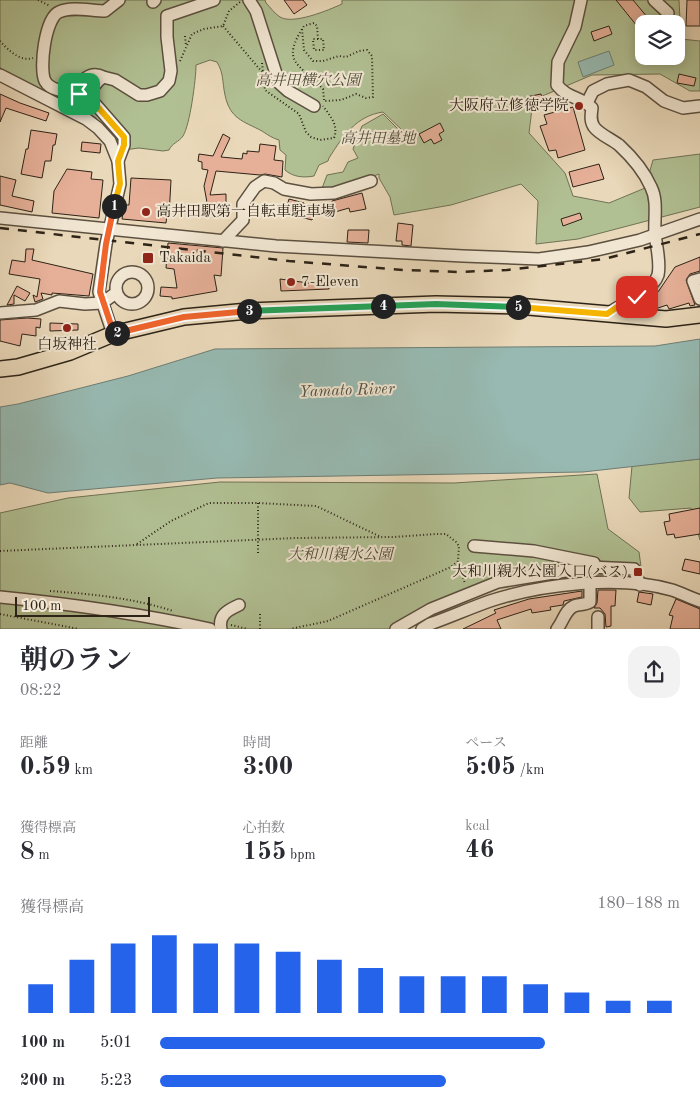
<!DOCTYPE html>
<html lang="ja">
<meta charset="utf-8">
<style>
body{margin:0;font-family:"Old Standard TT","Noto Serif JP",serif;background:#f2f2f3;color:#2b2b33;height:100vh;display:flex;flex-direction:column;font-size:19px;white-space:nowrap}
*{box-sizing:border-box;margin:0}
p{font-size:16px;color:#7c7c81}
.icon{flex:none;width:28px;height:28px;fill:none;stroke:currentColor;stroke-width:2;stroke-linecap:round;stroke-linejoin:round}
.map{position:relative;height:629px;overflow:hidden}
.details{display:flex;flex-direction:column;background:#fff;flex:1}
.details>*{flex:none}
.buttons{position:absolute;left:635px;top:15px;display:grid;gap:10px}
.buttons a{display:grid;place-items:center;width:50px;height:50px;border-radius:10px;background:#fff;box-shadow:0 2px 12px #0003;font-size:25px}
.scale{position:absolute;left:15px;bottom:12px;width:135px;box-sizing:border-box;padding-left:5px;border:2px solid #2d2317;border-top:0;font-size:14px;line-height:18px;white-space:nowrap;color:#2d2317;-webkit-text-stroke:4px #f1e6d2;paint-order:stroke}
.pin{position:absolute;display:grid;place-items:center;width:42px;height:42px;color:#fff;margin:-21px;border-radius:10px;box-shadow:0 2px 8px #0006}
.km{position:absolute;width:25px;height:25px;margin:-12px;border-radius:50%;background:#222;color:#fff;font-size:14px;line-height:25px;text-align:center}
.round{display:grid;place-items:center;flex:none;width:52px;height:52px;border-radius:15px;background:#f2f2f3}
.overview{display:flex;align-items:center;justify-content:space-between;height:85px;padding:0 20px}
h1{font-size:28px;font-weight:700;line-height:38px}
.figures{display:grid;grid-template-columns:repeat(3,1fr);gap:8px;height:85px;padding:5px 20px}
.figures div{display:grid;align-content:center}
.figures b{font-size:25px;font-weight:700}
.figures small{font-size:14px;font-weight:400}
.figures p{font-size:14px}
.chart{height:140px;padding:10px 20px}
.chart p{display:flex;justify-content:space-between}
.chart svg{width:100%;height:90px;margin-top:5px;stroke:#2563eb;stroke-width:6}
ul{padding:0 20px;list-style:none;font-size:16px}
li{display:grid;grid-template-columns:80px 60px 1fr;align-items:center;height:38px}
li i{height:12px;border-radius:6px;background:#2563eb}
.map>svg:first-child{display:block}
.green{fill:#b1c093;stroke:#6f7255;fill-rule:evenodd}
.water{fill:#97b9b1;stroke:#6d7d73}
.building{fill:#e6b098;stroke:#2d2317}
.lines{fill:none;stroke-linecap:round;stroke-linejoin:round}
.minor-casing{stroke:#5c5040;stroke-width:14}
.major-casing{stroke:#2d2317;stroke-width:18}
.path{stroke:#2d2317;stroke-width:2;stroke-dasharray:1 2.5;stroke-linecap:butt}
.minor{stroke:#f1e6d2;stroke-width:11}
.major{stroke:#e9d8b9;stroke-width:15}
.rail{stroke:#2d2317;stroke-width:2.5;stroke-dasharray:9 9;stroke-linecap:butt}
.split-1-casing{stroke:#fff;stroke-width:10}
.split-2-casing{stroke:#fff;stroke-width:10}
.split-3-casing{stroke:#fff;stroke-width:10}
.split-4-casing{stroke:#fff;stroke-width:10}
.split-5-casing{stroke:#fff;stroke-width:10}
.split-6-casing{stroke:#fff;stroke-width:10}
.split-1{stroke:#f5b400;stroke-width:6}
.split-2{stroke:#f0652b;stroke-width:6}
.split-3{stroke:#f0652b;stroke-width:6}
.split-4{stroke:#22a559;stroke-width:6}
.split-5{stroke:#22a559;stroke-width:6}
.split-6{stroke:#f5b400;stroke-width:6}
.poi-dot{fill:#8f2418;stroke:#f1e6d2;stroke-width:2}
.labels{text-anchor:middle;dominant-baseline:central;stroke-width:4;stroke-linejoin:round;paint-order:stroke}
.park-label{font-size:15px;font-style:italic;fill:#4e4a36;stroke:#f1e6d2}
.poi-label{font-size:15px;fill:#2d2317;stroke:#f1e6d2;text-anchor:start}
.water-label{font-size:16px;font-style:italic;fill:#4d5045;stroke:#f1e6d2}
</style>
<div class="map">
<svg width="700" height="629" viewBox="0 0 700 629">
<rect width="100%" height="100%" fill="#e9d8b9"/>
<filter id="stains"><feTurbulence type="fractalNoise" baseFrequency=".004" numOctaves="4"/><feColorMatrix values="0 0 0 0 .2 0 0 0 0 .09 0 0 0 0 .02 0 0 0 .5 -.17"/></filter>
<radialGradient id="worn" r=".72"><stop offset=".6" stop-color="#630" stop-opacity="0"/><stop offset="1" stop-color="#630" stop-opacity=".3"/></radialGradient>
<g class="green">
<path d="M 0,0 L 265,0 L 266,3 C 270,7 275,14 280,17 C 293,25 329,10 342,4 L 342,0 L 679,0 L 681,39 L 700,41 L 700,91 L 690,91 L 660,74 L 592,75 L 533,100 L 529,133 L 565,173 L 573,196 L 609,203 L 645,188 L 653,160 L 700,154 L 700,207 L 578,239 L 536,244 L 538,201 L 521,184 L 451,205 L 394,215 L 390,197 L 379,178 L 379,174 L 335,191 L 321,191 L 327,175 L 343,172 L 348,162 L 358,158 L 353,149 L 362,126 L 383,114 L 402,133 L 402,130 L 383,112 C 356,116 343,136 329,158 L 328,161 L 319,165 L 314,176 C 303,178 293,177 285,170 L 286,155 L 280,150 L 279,140 C 272,138 268,135 262,131 C 243,121 230,119 225,95 C 222,81 224,74 217,62 L 210,60 L 196,65 C 196,79 190,125 183,136 C 179,142 172,143 169,150 L 163,151 L 139,148 L 124,150 L 119,147 L 114,137 L 95,117 L 25,82 L 4,71 L 0,67 ZM 644,24 L 676,24 L 676,56 L 644,56 Z"/>
<path d="M 700,459 L 700,540 L 691,508 L 640,512 L 629,498 L 632,466 Z"/>
<path d="M 597,474 L 608,529 L 639,552 L 642,574 L 550,576 L 503,586 L 415,623 L 404,629 L 0,629 L 0,513 L 68,498 L 220,482 L 454,483 Z"/>
</g>
<g class="water">
<path d="M 609,51 L 614,65 L 583,77 L 578,62 Z"/>
<path d="M 700,339 L 700,459 L 583,472 L 217,478 L 48,493 L 10,483 L 0,485 L 0,407 L 18,404 L 128,376 L 215,349 L 655,346 Z"/>
</g>
<g class="building">
<path d="M 284,0 L 303,0 L 307,5 L 294,14 Z"/>
<path d="M 616,0 L 633,0 L 648,18 L 637,26 Z"/>
<path d="M 687,0 L 700,0 L 700,26 L 686,26 Z"/>
<path d="M 609,26 L 612,34 L 594,41 L 591,32 Z"/>
<path d="M 679,74 L 696,78 L 694,86 L 677,83 Z"/>
<path d="M 0,94 L 20,103 L 49,113 L 46,121 L 6,108 L 0,122 Z"/>
<path d="M 541,94 L 543,102 L 527,106 L 526,97 Z"/>
<path d="M 573,107 L 585,150 L 558,158 L 556,150 L 549,151 L 540,126 L 547,124 L 544,115 Z"/>
<path d="M 440,123 L 444,131 L 439,134 L 442,140 L 434,144 L 431,139 L 424,143 L 419,134 Z"/>
<path d="M 31,130 L 57,134 L 55,145 L 53,145 L 51,161 L 45,161 L 42,178 L 21,174 L 26,149 L 28,149 Z"/>
<path d="M 223,134 L 230,138 L 221,157 L 242,159 L 243,153 L 247,154 L 247,151 L 259,152 L 260,144 L 276,146 L 274,160 L 283,161 L 282,177 L 265,174 L 260,175 L 216,171 L 210,195 L 226,194 L 226,206 L 208,208 L 204,186 L 208,170 L 202,169 L 202,162 L 198,161 L 199,154 L 213,156 Z"/>
<path d="M 82,142 L 101,144 L 100,153 L 81,151 Z"/>
<path d="M 599,164 L 604,179 L 573,187 L 569,172 Z"/>
<path d="M 67,169 L 92,172 L 91,179 L 103,180 L 99,218 L 52,213 L 54,191 Z"/>
<path d="M 0,176 L 16,180 L 12,196 L 34,201 L 32,212 L 0,205 Z"/>
<path d="M 131,178 L 171,180 L 169,216 L 167,215 L 166,223 L 122,219 L 124,205 L 129,205 Z"/>
<path d="M 362,193 L 366,209 L 350,212 L 349,208 L 335,212 L 332,201 Z"/>
<path d="M 289,199 L 304,203 L 303,209 L 314,212 L 312,220 L 285,213 Z"/>
<path d="M 580,213 L 582,219 L 563,226 L 561,219 Z"/>
<path d="M 398,223 L 413,225 L 411,246 L 402,245 L 402,241 L 396,241 Z"/>
<path d="M 348,230 L 369,230 L 368,243 L 347,242 Z"/>
<path d="M 168,243 L 223,248 L 221,276 L 214,275 L 217,291 L 172,299 L 172,297 L 160,296 L 161,287 L 177,288 L 174,269 L 166,268 Z"/>
<path d="M 26,249 L 34,249 L 32,260 L 93,274 L 89,296 L 52,293 L 52,295 L 41,293 L 43,299 L 35,302 L 33,295 L 37,297 L 40,279 L 9,274 L 12,260 L 25,262 Z"/>
<path d="M 700,257 L 700,271 L 690,274 L 686,280 L 695,305 L 690,306 L 689,303 L 669,309 L 667,305 L 655,309 L 634,307 L 658,292 L 675,267 Z"/>
<path d="M 280,279 L 329,286 L 329,289 L 281,291 Z"/>
<path d="M 17,286 L 30,293 L 25,301 L 14,295 L 14,304 L 7,305 Z"/>
<path d="M 27,318 L 41,319 L 40,328 L 36,327 L 36,336 L 22,334 L 20,346 L 0,341 L 0,320 Z"/>
<path d="M 50,323 L 78,324 L 78,330 L 50,331 Z"/>
<path d="M 700,508 L 700,534 L 675,538 L 674,534 L 667,535 L 664,522 L 670,521 L 669,514 Z"/>
<path d="M 685,559 L 700,562 L 700,574 L 682,570 Z"/>
<path d="M 598,590 L 616,590 L 615,606 L 611,606 L 611,626 L 606,627 L 605,614 L 600,608 L 594,608 L 597,603 Z"/>
<path d="M 582,591 L 582,597 L 564,601 L 563,605 L 550,607 L 551,610 L 532,613 L 531,609 L 497,620 L 501,629 L 463,629 L 496,613 L 494,610 L 529,599 Z"/>
<path d="M 639,592 L 653,594 L 651,605 L 637,602 Z"/>
<path d="M 676,599 L 700,609 L 700,629 L 670,629 L 673,616 L 669,615 Z"/>
</g>
<g class="lines">
<g class="minor-casing">
<g id="minor">
<path d="M 249,0 L 256,11 L 279,83 L 288,91 L 314,106"/>
<path d="M 581,0 L 575,27 L 558,62 L 557,85 C 568,99 580,96 592,108 C 591,115 590,121 594,127 C 599,134 611,139 619,145 C 632,157 644,171 651,187 C 658,201 654,218 655,233 C 656,246 661,262 658,275 C 653,291 620,305 607,314"/>
<path d="M 654,0 L 668,13"/>
<path d="M 153,2 L 155,0"/>
<path d="M 0,75 L 86,119 L 98,128 L 110,141 L 118,161 L 120,184 L 106,244 L 99,292 L 113,334"/>
<path d="M 73,91 C 64,92 50,90 45,81 C 39,69 45,18 59,12 C 72,6 91,11 105,11 L 119,0"/>
<path d="M 79,93 L 73,91 C 80,82 90,70 103,77"/>
<path d="M 587,103 L 593,91 L 607,84 L 629,80 L 646,87 L 664,101 L 683,108 L 700,106"/>
<path d="M 118,161 L 124,145 L 124,137 L 90,98 C 91,89 96,82 103,77 L 115,80 L 139,95 L 147,95 L 160,91 L 169,81 L 171,71 L 167,37 L 167,16 L 214,0"/>
<path d="M 0,218 L 276,246 L 463,256 L 539,259 L 588,252 L 640,240 L 700,219"/>
<path d="M 223,241 L 243,220 L 243,204 L 255,187 L 264,181 L 274,183 L 284,189 L 311,194 L 334,193 L 371,181"/>
<circle cx="132" cy="288" r="16"/>
<path d="M 700,279 L 693,281 L 700,299"/>
<path d="M 0,313 L 36,310 L 59,301 L 85,304 L 102,303 L 116,293"/>
<path d="M 474,546 L 534,551 L 594,563"/>
<path d="M 0,597 C 71,604 141,614 210,629"/>
<path d="M 598,617 L 598,629"/>
<path d="M 221,629 C 218,615 228,610 239,605"/>
<path d="M 396,629 L 431,609 L 498,582 L 590,567 L 634,569 L 640,585"/>
<path d="M 422,629 L 430,624 C 450,617 470,608 490,601 C 542,584 619,575 672,590 C 681,593 691,598 700,601"/>
<path d="M 557,629 C 563,622 565,610 574,606 C 580,604 585,605 590,602 L 590,583"/>
</g>
</g>
<g class="major-casing">
<path id="major" d="M 0,369 L 18,367 L 70,352 L 113,334 L 184,317 L 248,311 L 436,304 L 517,306 L 666,319 L 700,315"/>
</g>
<g class="path">
<path d="M 38,0 L 50,6"/>
<path d="M 223,26 L 262,72"/>
<path d="M 302,29 L 304,50 L 313,61 L 323,61 L 339,56 L 346,57 L 359,51 L 367,50 L 372,56 L 373,97 L 366,98 L 356,94 L 341,100 L 324,101"/>
<path d="M 185,36 L 186,46"/>
<path d="M 318,39 L 313,39 L 314,50 L 324,50 L 323,39 L 318,39 L 317,26 L 314,23 L 304,26 C 280,63 299,63 323,89 L 324,100"/>
<path d="M 0,41 C 8,50 20,62 33,58"/>
<path d="M 180,61 L 192,34 L 204,29 L 223,26 L 229,11 L 240,2"/>
<path d="M 262,63 L 265,90 L 299,114 L 306,132 L 311,137 L 320,140 L 334,138 C 339,125 330,116 323,106"/>
<path d="M 258,503 L 258,554"/>
<path d="M 137,544 L 171,521 L 209,503 L 258,503 L 316,506 L 379,536"/>
<path d="M 0,551 L 296,538 L 394,537 L 436,534 L 446,534 L 456,542 L 459,546 L 458,561 L 451,567 L 328,621 L 290,629"/>
<path d="M 458,561 L 465,584"/>
<path d="M 50,591 C 92,594 133,598 173,611"/>
<path d="M 0,614 L 79,629"/>
<path d="M 231,625 L 248,629"/>
<path d="M 260,629 L 260,614"/>
</g>
<use href="#minor" class="minor"/>
<use href="#major" class="major"/>
<path class="rail" d="M 0,228 L 289,261 L 403,270 L 460,272 L 507,270 L 604,259 L 700,234"/>
</g>
<g class="lines">
<g class="split-1-casing">
<path id="split-1" d="M 79,94 L 90,98 L 124,137 L 124,145 L 118,161 L 120,184 L 114,206"/>
</g>
<g class="split-2-casing">
<path id="split-2" d="M 114,206 L 106,244 L 100,292 L 114,334 L 117,333"/>
</g>
<g class="split-3-casing">
<path id="split-3" d="M 117,333 L 184,317 L 249,311"/>
</g>
<g class="split-4-casing">
<path id="split-4" d="M 249,311 L 383,306"/>
</g>
<g class="split-5-casing">
<path id="split-5" d="M 383,306 L 436,304 L 518,307"/>
</g>
<g class="split-6-casing">
<path id="split-6" d="M 518,307 L 607,314 L 623,303 L 637,297"/>
</g>
<use href="#split-1" class="split-1"/>
<use href="#split-2" class="split-2"/>
<use href="#split-3" class="split-3"/>
<use href="#split-4" class="split-4"/>
<use href="#split-5" class="split-5"/>
<use href="#split-6" class="split-6"/>
</g>
<g class="poi-dot">
<circle cx="579" cy="106" r="5"/>
<circle cx="146" cy="212" r="5"/>
<rect x="142" y="252" width="12" height="12" rx="2.5"/>
<circle cx="291" cy="282" r="5"/>
<circle cx="67" cy="328" r="5"/>
<rect x="633" y="567" width="10" height="10" rx="2.5"/>
</g>
<g class="labels">
<g class="park-label">
<text x="308" y="81">高井田横穴公園</text>
<text x="378" y="139">高井田墓地</text>
<text x="340" y="555">大和川親水公園</text>
</g>
<g class="poi-label">
<text x="569" y="106" text-anchor="end">大阪府立修徳学院</text>
<text x="156" y="212">高井田駅第一自転車駐車場</text>
<text x="159" y="258">Takaida</text>
<text x="301" y="282">7-Eleven</text>
<text x="67" y="345" text-anchor="middle">白坂神社</text>
<text x="628" y="572" text-anchor="end">大和川親水公園入口(バス)</text>
</g>
<g class="water-label">
<text transform="translate(347 391) rotate(-2)">Yamato River</text>
</g>
</g>
<rect width="100%" height="100%" filter="url(#stains)"/>
<rect width="100%" height="100%" fill="url(#worn)"/>
</svg>
<div class="buttons">
<a><svg class="icon" aria-label="layers" viewBox="0 0 24 24"><path d="M12 4l9 5-9 5-9-5zM3 14l9 5 9-5"/></svg></a>
</div>
<div class="scale">100 m</div>
<div class="pin" style="left:79px;top:94px;background:#1e9e55"><svg class="icon" aria-label="arrive" viewBox="0 0 24 24"><path d="M6 21V4h12l-3 4 3 4H6"/></svg></div>
<div class="pin" style="left:637px;top:297px;background:#d93025"><svg class="icon" aria-label="check" viewBox="0 0 24 24"><path d="M5 12l5 5 9-10"/></svg></div>
<b class="km" style="left:114px;top:206px">1</b>
<b class="km" style="left:117px;top:333px">2</b>
<b class="km" style="left:249px;top:311px">3</b>
<b class="km" style="left:383px;top:306px">4</b>
<b class="km" style="left:518px;top:307px">5</b>
</div>
<section class="details">
<div class="overview"><div><h1>朝のラン</h1><p>08:22</p></div><a class="round"><svg class="icon" aria-label="share" viewBox="0 0 24 24"><path d="M12 15V3M7 8l5-5 5 5M5 13v7h14v-7"/></svg></a></div>
<div class="figures">
<div><p>距離</p><b>0.59<small> km</small></b></div>
<div><p>時間</p><b>3:00</b></div>
<div><p>ペース</p><b>5:05<small> /km</small></b></div>
</div>
<div class="figures">
<div><p>獲得標高</p><b>8<small> m</small></b></div>
<div><p>心拍数</p><b>155<small> bpm</small></b></div>
<div><p>kcal</p><b>46</b></div>
</div>
<div class="chart"><p><span>獲得標高</span>180–188 m</p>
<svg viewBox="0 0 160 44" preserveAspectRatio="none"><path d="M5 44V30M15 44V18M25 44V10M35 44V6M45 44V10M55 44V10M65 44V14M75 44V18M85 44V22M95 44V26M105 44V26M115 44V26M125 44V30M135 44V34M145 44V38M155 44V38"/></svg>
</div>
<ul>
<li><b>100 m</b>5:01<i style="width:74%"></i></li>
<li><b>200 m</b>5:23<i style="width:55%"></i></li>
</ul>
</section>
